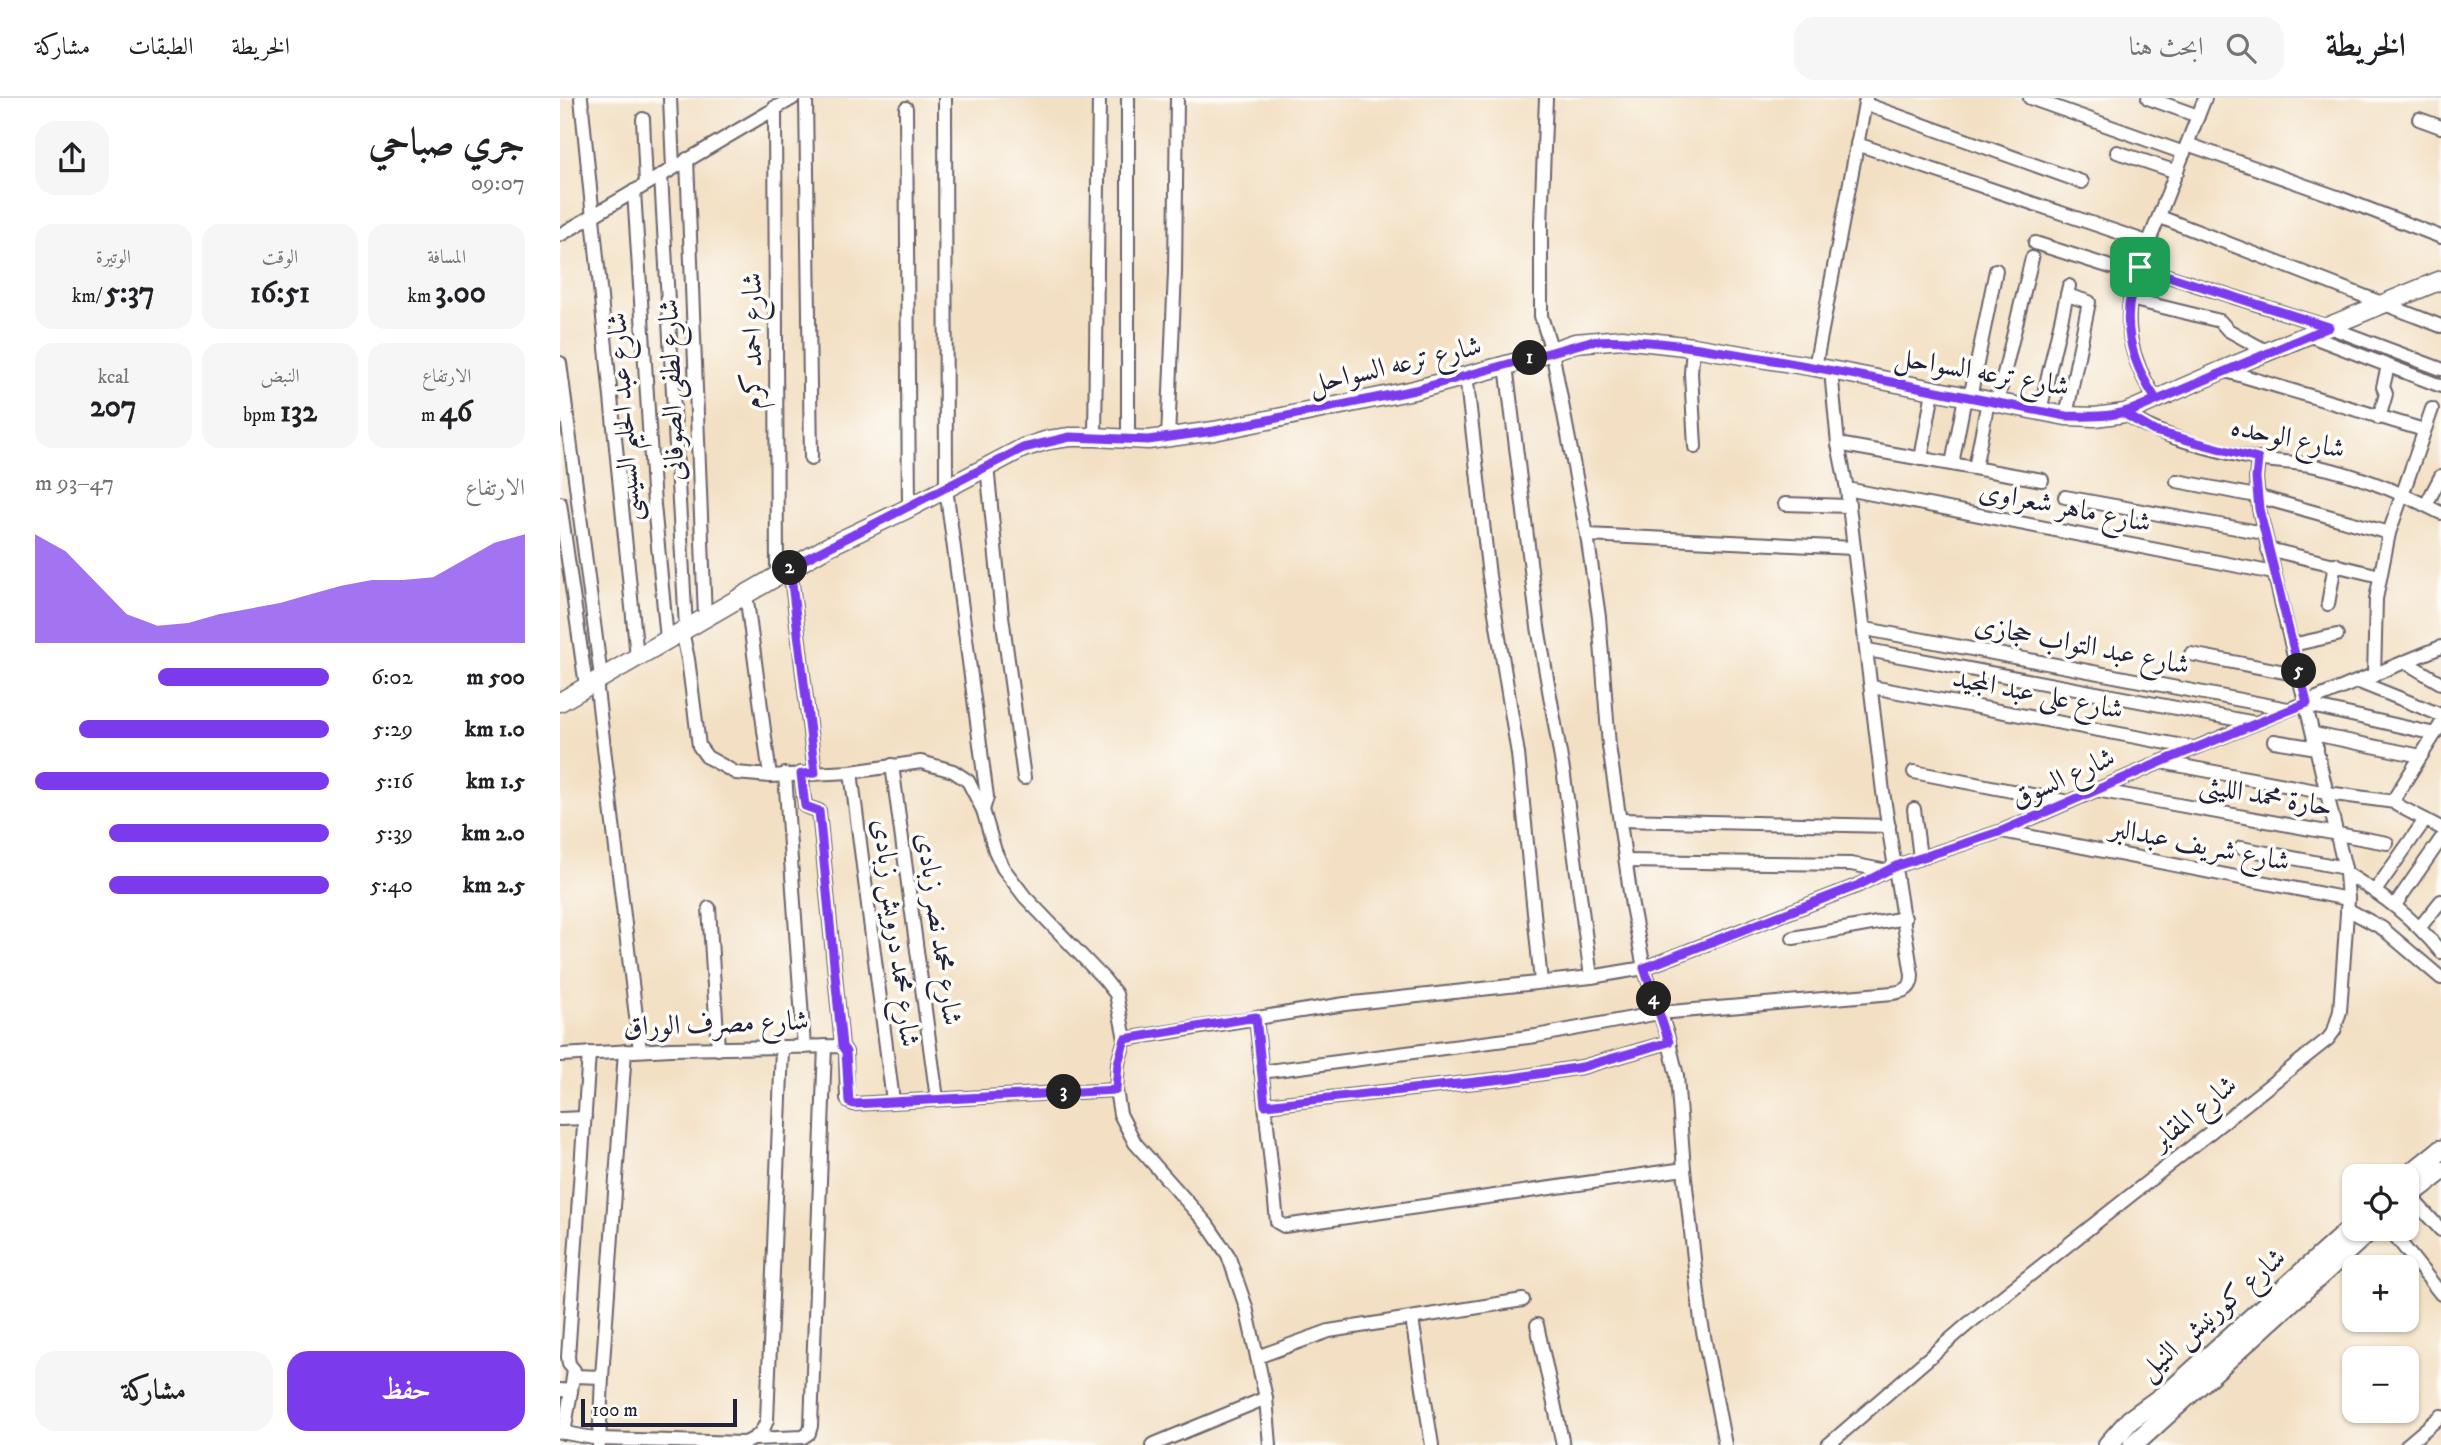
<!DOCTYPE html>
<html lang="ar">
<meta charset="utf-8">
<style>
body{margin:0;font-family:"IM FELL DW Pica",Amiri,serif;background:#f6f6f6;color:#202124;direction:rtl;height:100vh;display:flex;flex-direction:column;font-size:26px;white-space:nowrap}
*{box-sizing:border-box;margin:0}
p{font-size:23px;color:#757577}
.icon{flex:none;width:38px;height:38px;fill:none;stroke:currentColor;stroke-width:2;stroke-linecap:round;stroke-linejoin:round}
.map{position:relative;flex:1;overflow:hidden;direction:ltr}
.sheet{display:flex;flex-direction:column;background:#fff;width:560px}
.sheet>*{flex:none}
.buttons{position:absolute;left:1782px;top:1066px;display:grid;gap:14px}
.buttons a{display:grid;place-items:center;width:77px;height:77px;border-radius:14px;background:#fff;box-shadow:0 2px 5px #0004;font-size:35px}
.scale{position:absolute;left:21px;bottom:18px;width:156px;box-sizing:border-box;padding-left:7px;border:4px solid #22223b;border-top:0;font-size:19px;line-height:24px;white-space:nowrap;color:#22223b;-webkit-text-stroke:5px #fdfcf7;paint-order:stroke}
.pin{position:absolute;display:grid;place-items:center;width:60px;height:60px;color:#fff;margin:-30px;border-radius:14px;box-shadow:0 4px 10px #0006}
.km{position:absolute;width:35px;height:35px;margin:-18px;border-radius:50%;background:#222;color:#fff;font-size:19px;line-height:35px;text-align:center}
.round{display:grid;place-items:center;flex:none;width:74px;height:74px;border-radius:21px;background:#f6f6f6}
.overview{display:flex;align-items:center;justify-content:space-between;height:119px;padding:0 35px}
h1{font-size:38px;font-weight:800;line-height:52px}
.stats{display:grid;grid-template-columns:repeat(3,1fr);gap:10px;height:119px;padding:7px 35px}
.stats div{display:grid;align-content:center;border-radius:18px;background:#f6f6f6;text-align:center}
.stats b{font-size:30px;font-weight:800}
.stats small{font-size:19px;font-weight:400}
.stats p{font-size:19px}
.chart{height:196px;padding:14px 35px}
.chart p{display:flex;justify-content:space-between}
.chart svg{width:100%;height:126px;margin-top:7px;fill:#7c3aed;opacity:.7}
.cta{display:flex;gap:14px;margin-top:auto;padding:14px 35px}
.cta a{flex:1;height:80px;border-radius:21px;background:#7c3aed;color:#fff;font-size:28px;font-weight:800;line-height:80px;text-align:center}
.cta a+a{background:#f6f6f6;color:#202124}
ul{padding:0 35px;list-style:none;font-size:23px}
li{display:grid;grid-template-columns:112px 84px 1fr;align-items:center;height:52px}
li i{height:18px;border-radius:9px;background:#7c3aed}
header{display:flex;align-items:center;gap:42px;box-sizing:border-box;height:98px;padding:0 35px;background:#fff;border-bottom:2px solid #e0e0e0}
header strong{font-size:33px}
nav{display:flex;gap:38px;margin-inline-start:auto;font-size:24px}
.search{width:490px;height:63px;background:#f6f6f6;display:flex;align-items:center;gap:18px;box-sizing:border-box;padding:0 24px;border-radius:21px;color:#757577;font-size:26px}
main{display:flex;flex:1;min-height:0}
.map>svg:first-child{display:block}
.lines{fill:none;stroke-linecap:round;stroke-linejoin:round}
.street-casing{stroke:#6b646b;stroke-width:16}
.secondary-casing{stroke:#6b646b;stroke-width:21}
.primary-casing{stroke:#6b646b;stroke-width:23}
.street{stroke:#fff;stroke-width:12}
.secondary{stroke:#fff;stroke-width:18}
.primary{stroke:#fff;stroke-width:19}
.route-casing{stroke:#fff;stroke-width:14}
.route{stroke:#7c3aed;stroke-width:9}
.labels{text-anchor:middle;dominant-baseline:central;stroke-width:7;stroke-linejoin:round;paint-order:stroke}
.street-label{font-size:28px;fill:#22223b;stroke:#fdfcf7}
</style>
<header>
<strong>الخريطة</strong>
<div class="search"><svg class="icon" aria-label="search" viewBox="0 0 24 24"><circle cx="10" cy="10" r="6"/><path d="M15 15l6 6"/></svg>ابحث هنا</div>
<nav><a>الخريطة</a><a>الطبقات</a><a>مشاركة</a></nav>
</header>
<main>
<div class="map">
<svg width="1881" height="1347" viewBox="0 0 1881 1347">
<rect width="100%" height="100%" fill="#fdfcf7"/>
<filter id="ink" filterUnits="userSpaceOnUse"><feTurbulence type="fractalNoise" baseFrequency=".0143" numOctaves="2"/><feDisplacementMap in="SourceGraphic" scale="14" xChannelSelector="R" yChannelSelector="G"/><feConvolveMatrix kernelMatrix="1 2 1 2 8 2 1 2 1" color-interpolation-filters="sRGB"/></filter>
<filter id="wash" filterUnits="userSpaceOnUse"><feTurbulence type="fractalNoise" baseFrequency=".00686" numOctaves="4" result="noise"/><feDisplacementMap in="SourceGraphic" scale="28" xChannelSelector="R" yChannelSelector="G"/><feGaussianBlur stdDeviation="1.57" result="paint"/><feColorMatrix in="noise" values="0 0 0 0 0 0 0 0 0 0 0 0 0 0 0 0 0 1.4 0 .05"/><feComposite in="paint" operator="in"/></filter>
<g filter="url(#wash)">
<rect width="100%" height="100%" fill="#f3e0c4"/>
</g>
<g filter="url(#ink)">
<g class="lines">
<g class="street-casing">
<g id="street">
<path d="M 21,0 L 77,559"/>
<path d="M 110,0 L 113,70"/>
<path d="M 246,0 L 251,361"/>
<path d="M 385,0 L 386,390 L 427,699 L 423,712"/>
<path d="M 986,0 L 981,126 L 981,218 L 992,253 L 1027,437 L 1039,519 L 1049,648 L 1072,808 L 1084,870 L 1107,936 L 1117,978 L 1124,1071 L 1141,1223 L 1165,1347"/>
<path d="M 1470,0 L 1624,55"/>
<path d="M 1588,0 L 1638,18"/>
<path d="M 1305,6 L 1522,84"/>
<path d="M 215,9 L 217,476"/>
<path d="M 346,10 L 349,410"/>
<path d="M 83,21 L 86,86"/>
<path d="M 1859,21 L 1881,29"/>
<path d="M 1297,46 L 1590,145"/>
<path d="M 1627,46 L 1780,100 L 1881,139"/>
<path d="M 1557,54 L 1617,74"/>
<path d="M 127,61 L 145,520"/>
<path d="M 101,77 L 126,530"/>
<path d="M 74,93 L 94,407 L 107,541"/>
<path d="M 1600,119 L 1881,228"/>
<path d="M 0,137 L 233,0"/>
<path d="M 1475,145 L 1576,177"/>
<path d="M 1580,169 L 1769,229 L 1881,271"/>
<path d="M 1570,201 L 1660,223 L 1668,232 L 1708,254"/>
<path d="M 1748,237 L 1881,288"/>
<path d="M 1133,249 L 1131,275 L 1135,349"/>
<path d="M 0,265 L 41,579"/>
<path d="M 946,267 L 978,529 L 1004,678 L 1031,879"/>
<path d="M 1255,269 L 1306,0"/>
<path d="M 1663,272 L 1864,332"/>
<path d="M 906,276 L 929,478 L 958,656 L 981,884"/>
<path d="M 1410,300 L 1436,172"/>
<path d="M 1596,301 C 1570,262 1561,223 1576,177 L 1645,0"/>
<path d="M 1437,305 L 1472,160"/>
<path d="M 1480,313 L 1509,188"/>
<path d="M 1565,315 C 1596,338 1657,353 1696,361 C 1716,364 1736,364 1755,368 C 1799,377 1842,395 1881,415"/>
<path d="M 1506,318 L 1529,204 L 1507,197"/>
<path d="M 1819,320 L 1826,296 L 1823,289 L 1828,268"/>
<path d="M 535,339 L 539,0"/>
<path d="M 608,341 L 615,174 L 617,0"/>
<path d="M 568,342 L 568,0"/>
<path d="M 1278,346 L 1482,382"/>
<path d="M 1361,361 L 1373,293"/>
<path d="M 1392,366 L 1405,299"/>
<path d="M 427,368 L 442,518 L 464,680"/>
<path d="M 1415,370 L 1428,303"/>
<path d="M 1617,383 L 1696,398 L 1829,435"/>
<path d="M 1287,391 L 1714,475"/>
<path d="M 1505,399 L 1704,435"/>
<path d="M 0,405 L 26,588"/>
<path d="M 1225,406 L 1289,408"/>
<path d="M 1866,407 L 1881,378"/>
<path d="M 1027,437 L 1294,450"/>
<path d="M 1708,451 L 1820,478"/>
<path d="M 230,469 L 255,675"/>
<path d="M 186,495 L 210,678"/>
<path d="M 1768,506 L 1775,466"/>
<path d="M 1306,531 L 1728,611"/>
<path d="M 122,533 L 128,561 L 139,648 L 147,659 L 176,675 L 210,678 L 291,674 L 361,664 L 393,673 L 408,683 L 423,712 L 435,753 L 443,770 L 465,799 L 544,881 L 556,896 L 565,941 L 558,965 L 556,992 L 560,1016 L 575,1045 L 647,1126 L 668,1157 L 686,1209 L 706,1300 L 710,1347"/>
<path d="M 1732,547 L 1777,537"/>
<path d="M 1308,552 L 1696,625"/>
<path d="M 1631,556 L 1740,577"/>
<path d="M 1845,564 L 1881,585"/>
<path d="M 1814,578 L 1816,501 L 1829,435 L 1872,311"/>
<path d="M 36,583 L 80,952"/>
<path d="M 1799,584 L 1881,617"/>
<path d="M 1312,589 L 1634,650"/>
<path d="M 1747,607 L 1875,636"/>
<path d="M 1881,626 L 1834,701 L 1837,707 L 1881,730"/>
<path d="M 1754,636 L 1861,658"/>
<path d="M 1714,643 L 1757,650"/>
<path d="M 1601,664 L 1767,695 L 1835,704"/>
<path d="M 332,667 L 377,1001"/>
<path d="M 291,674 L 333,1003"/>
<path d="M 1354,674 L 1509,704"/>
<path d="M 241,675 L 245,708 L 259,713 L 282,948"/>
<path d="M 225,676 L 244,949"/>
<path d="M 1536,692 L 1827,745"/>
<path d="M 1354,711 L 1360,760"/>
<path d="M 1060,722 L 1329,728"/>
<path d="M 1442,733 L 1788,801"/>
<path d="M 1681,750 L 1785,770"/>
<path d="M 1066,763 L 1291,766 L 1327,773"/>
<path d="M 1786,775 C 1825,799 1852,819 1881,854"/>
<path d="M 1815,793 L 1865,722"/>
<path d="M 1835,807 L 1881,741"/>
<path d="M 149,810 L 158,951"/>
<path d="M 1787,811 L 1822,830 L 1881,880"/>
<path d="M 1860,829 L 1881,803"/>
<path d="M 1233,840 L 1345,820"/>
<path d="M 696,919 L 717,1124 L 724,1128 L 1124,1071"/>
<path d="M 565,941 L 785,906 L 1031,879 L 1084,870 L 1299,787 L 1336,768 L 1442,733 L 1601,664 L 1881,549"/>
<path d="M 0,957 L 111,951 L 282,948 L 286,954 L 287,1000 L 289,1004 L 294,1006 L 556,992"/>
<path d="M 701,974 L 976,938 L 1099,915 L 1333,895 C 1346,893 1352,890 1352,877 L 1323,694 L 1287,391 L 1278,346 L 1271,273"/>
<path d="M 705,1007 L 952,980 L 1022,969 L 1109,944"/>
<path d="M 0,1021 L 25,1020"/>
<path d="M 1849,1097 L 1881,1132"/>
<path d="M 1829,1130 L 1881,1196"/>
<path d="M 852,1221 L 872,1347"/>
<path d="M 977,1227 L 1003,1347"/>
<path d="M 697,1259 L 769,1233 L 963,1202"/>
<path d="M 14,1278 L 42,1279"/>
<path d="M 0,1292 L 11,1293 L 14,1272 L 9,1266 L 8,1259 L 29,955"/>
<path d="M 0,1334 L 39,1341 L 185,1345 C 197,1340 203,1334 207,1322 L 222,951"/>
<path d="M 4,1335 L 11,1293"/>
<path d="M 194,1341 L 243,1339 L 249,1335 L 251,1328 L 265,948"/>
<path d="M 39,1347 L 42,1279 L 65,953"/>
<path d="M 592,1347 L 706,1300"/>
<path d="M 1268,1347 L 1408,1226 L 1768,941 L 1774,933 L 1780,913 L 1788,801 L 1786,775 L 1699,411 L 1696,380 L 1698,361"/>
<path d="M 1847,1347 L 1881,1318"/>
</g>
</g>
<g class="secondary-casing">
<path id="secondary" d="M 0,604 L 269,448 L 349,410 L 463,350 L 488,342 L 510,339 L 535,339 L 588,342 L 654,333 L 854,292 L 965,262 L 1015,245 L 1062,241 L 1133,249 L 1255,269 L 1506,318 L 1535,319 L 1565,315 L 1663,272 L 1881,182"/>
</g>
<g class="primary-casing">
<g id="primary">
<path d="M 1846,1080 L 1881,1052"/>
<path d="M 1846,1100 L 1881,1073"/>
<path d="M 1548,1347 L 1570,1322 L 1613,1291 L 1794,1128"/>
<path d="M 1573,1347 L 1812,1130"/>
</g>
</g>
<use href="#street" class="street"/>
<use href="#secondary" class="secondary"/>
<use href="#primary" class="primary"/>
</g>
</g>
<g class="lines" filter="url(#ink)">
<g class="route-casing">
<path id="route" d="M 1580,169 C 1559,215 1568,260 1596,301 C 1563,319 1542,319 1506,318 C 1404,299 1303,277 1201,260 C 1145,251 1089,240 1031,243 L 855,292 L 654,333 L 588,342 L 510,339 L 463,350 L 230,469 L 255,675 L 241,676 L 245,708 L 259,713 L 282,948 L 286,954 L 289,1004 L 294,1006 L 556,992 L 558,965 L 565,941 L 696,919 L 705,1007 L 952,980 L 1022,969 L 1109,944 L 1084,870 L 1299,787 L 1336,768 L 1442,733 L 1601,664 L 1747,605 L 1699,411 L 1696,380 L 1698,361 L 1594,333 L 1565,316 L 1769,229 L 1580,169"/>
</g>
<use href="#route" class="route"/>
</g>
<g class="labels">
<g class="street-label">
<text transform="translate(192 243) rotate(-90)">شارع احمد كرم</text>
<text transform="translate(835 267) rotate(-13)">شارع ترعه السواحل</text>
<text transform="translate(1422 274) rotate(10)">شارع ترعه السواحل</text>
<text transform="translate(112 292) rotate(-92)">شارع لطفى الصوفانى</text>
<text transform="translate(64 319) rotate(-94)">شارع عبد الحليم السيسى</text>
<text transform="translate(1728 340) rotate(12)">شارع الوحده</text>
<text transform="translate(1505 409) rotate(11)">شارع ماهر شعراوى</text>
<text transform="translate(1522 547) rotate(11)">شارع عبد التواب حجازى</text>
<text transform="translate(1478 596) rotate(11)">شارع على عبد المجيد</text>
<text transform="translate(1503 680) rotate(-24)">شارع السوق</text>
<text transform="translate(1706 698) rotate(10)">حارة محمد الليثى</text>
<text transform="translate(1640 747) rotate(11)">شارع شريف عبدالبر</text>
<text transform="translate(379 831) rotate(82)">شارع محمد نصر زبادى</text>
<text transform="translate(336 835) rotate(83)">شارع محمد درويش زبادى</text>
<text transform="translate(156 926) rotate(-2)">شارع مصرف الوراق</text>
<text transform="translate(1634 1015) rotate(-39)">شارع المقابر</text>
<text transform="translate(1652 1216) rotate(-41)">شارع كورنيش النيل</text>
</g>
</g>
</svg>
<div class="buttons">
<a><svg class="icon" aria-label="locate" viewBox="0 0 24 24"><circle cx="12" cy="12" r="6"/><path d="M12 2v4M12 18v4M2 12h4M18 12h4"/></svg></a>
<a>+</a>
<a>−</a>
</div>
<div class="scale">100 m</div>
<div class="pin" style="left:1580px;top:169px;background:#1e9e55"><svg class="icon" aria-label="arrive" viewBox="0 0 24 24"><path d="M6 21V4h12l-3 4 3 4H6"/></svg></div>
<b class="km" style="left:970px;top:260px">1</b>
<b class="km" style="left:230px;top:470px">2</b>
<b class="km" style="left:504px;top:994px">3</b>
<b class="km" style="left:1094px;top:901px">4</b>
<b class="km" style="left:1739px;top:573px">5</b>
</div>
<section class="sheet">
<div class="overview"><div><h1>جري صباحي</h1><p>09:07</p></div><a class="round"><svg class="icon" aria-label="share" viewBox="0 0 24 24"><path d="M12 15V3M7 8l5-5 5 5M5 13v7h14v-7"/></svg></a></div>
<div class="stats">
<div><p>المسافة</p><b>3.00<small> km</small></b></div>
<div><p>الوقت</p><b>16:51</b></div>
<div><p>الوتيرة</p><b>5:37<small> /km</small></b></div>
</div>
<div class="stats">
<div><p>الارتفاع</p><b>46<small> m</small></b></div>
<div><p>النبض</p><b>132<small> bpm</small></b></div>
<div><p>kcal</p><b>207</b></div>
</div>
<div class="chart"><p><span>الارتفاع</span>47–93 m</p>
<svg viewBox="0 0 160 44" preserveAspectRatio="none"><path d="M0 44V6L10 12L20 23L30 34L40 38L50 37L60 34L70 32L80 30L90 27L100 24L110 22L120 22L130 21L140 15L150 9L160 6V44z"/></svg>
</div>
<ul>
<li><b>500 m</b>6:02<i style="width:58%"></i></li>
<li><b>1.0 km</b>5:29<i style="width:85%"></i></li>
<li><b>1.5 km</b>5:16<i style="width:100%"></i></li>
<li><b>2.0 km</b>5:39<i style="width:75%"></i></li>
<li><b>2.5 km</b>5:40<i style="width:75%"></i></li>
</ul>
<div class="cta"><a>حفظ</a><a>مشاركة</a></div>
</section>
</main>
